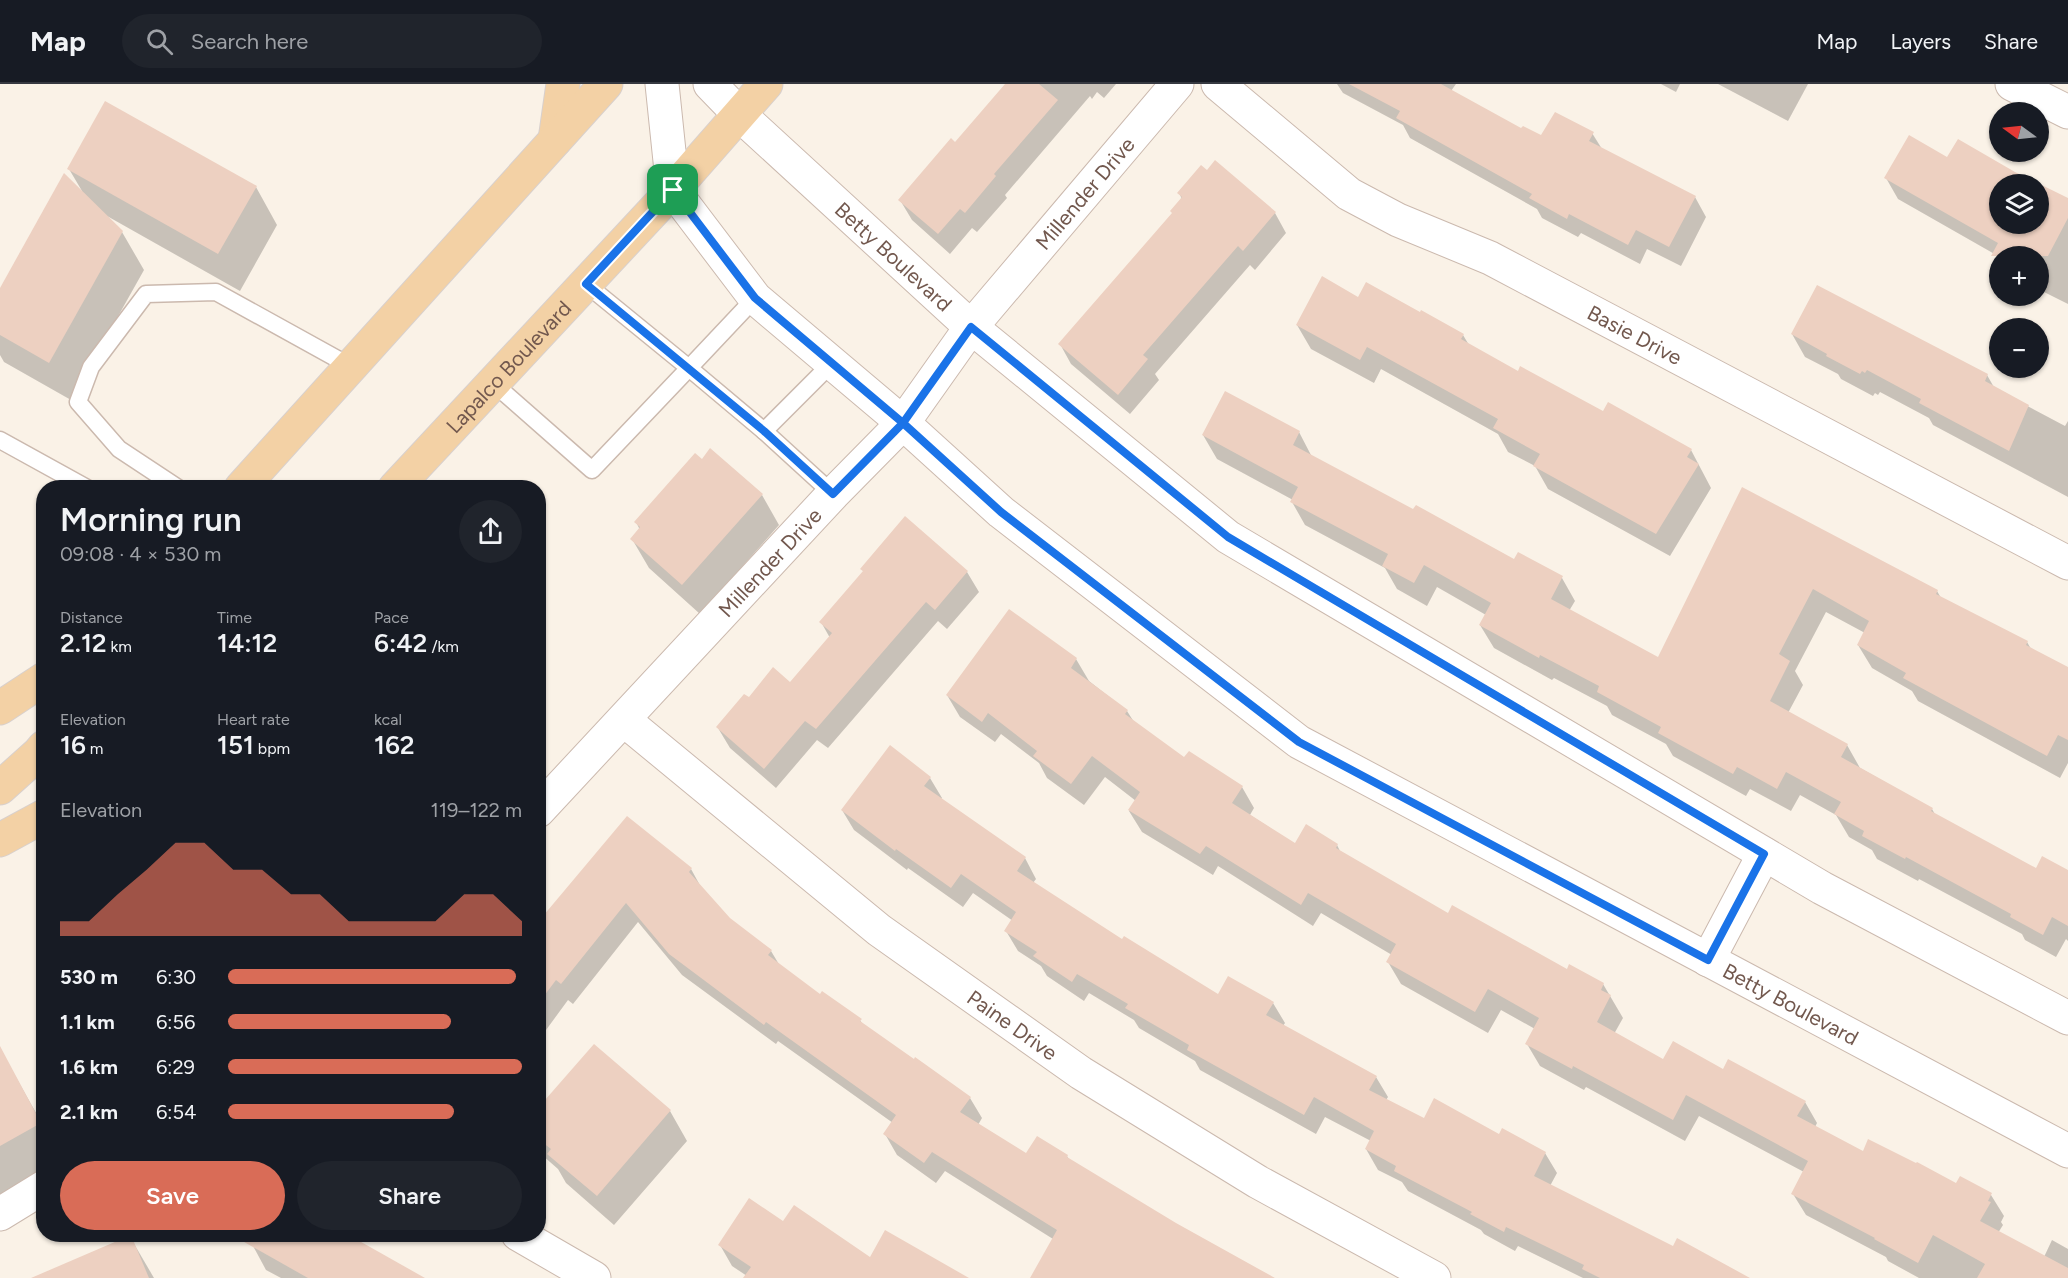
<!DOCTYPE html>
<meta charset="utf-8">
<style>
body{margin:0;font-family:Figtree,sans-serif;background:#20242c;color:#f1f3f6;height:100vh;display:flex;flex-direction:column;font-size:22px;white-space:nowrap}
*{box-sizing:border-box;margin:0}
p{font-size:20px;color:#9ea1a6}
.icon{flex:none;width:33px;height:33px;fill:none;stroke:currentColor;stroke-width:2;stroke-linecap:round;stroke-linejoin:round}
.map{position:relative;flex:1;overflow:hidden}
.panel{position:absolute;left:36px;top:396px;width:510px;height:762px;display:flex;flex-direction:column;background:#171b24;border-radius:24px;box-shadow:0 2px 4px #0004}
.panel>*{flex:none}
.needle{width:39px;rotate:285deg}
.fabs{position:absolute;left:1989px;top:18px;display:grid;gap:12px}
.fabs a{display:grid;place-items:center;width:60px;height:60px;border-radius:50%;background:#171b24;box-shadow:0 2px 4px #0004;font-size:30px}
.pin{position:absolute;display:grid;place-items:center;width:51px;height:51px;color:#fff;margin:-26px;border-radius:12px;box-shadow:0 3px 9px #0006}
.round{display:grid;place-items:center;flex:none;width:63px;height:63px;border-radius:32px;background:#20242c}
.headline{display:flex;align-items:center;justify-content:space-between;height:102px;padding:0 24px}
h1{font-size:33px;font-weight:600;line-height:45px}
.metrics{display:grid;grid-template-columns:repeat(3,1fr);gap:9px;height:102px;padding:6px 24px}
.metrics div{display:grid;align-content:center}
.metrics b{font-size:26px;font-weight:600}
.metrics small{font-size:16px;font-weight:400}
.metrics p{font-size:16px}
.chart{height:168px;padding:12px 24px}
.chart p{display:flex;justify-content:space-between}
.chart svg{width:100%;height:108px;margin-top:6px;fill:#d96c57;opacity:.7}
.cta{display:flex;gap:12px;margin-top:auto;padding:12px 24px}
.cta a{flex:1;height:69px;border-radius:36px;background:#d96c57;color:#fff;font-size:24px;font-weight:600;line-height:69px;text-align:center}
.cta a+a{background:#20242c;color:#f1f3f6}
ul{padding:0 24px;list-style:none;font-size:20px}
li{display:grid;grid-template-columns:96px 72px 1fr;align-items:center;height:45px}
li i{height:15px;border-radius:8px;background:#d96c57}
header{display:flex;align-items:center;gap:36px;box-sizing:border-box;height:84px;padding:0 30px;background:#171b24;border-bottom:2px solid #363941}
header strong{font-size:28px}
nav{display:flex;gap:33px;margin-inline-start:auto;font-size:21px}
.search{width:420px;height:54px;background:#20242c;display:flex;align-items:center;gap:15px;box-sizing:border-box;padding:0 21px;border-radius:33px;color:#9ea1a6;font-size:22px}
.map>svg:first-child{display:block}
.shadow{fill:#0003}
.building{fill:#edd0c1;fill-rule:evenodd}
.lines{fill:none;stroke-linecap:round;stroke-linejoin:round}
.lane-casing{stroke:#cbb9ae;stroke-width:19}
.street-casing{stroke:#cbb9ae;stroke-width:35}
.primary-casing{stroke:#d8d0cd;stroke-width:35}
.lane{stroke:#fff;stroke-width:16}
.street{stroke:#fff;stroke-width:33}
.primary{stroke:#f3d1a5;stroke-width:33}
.route-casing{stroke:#fff;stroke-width:12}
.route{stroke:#1a73e8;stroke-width:8}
.labels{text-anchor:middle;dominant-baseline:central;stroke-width:4.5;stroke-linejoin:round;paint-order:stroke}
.street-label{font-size:21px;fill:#72584e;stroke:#fdf6ed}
</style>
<header>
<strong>Map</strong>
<div class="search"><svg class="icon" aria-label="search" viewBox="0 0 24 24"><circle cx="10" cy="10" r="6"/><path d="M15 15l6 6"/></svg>Search here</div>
<nav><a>Map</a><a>Layers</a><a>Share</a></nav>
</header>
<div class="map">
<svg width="2068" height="1194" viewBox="0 0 2068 1194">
<rect width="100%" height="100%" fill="#faf2e7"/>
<g class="shadow">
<path d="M 1007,0 L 1116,0 L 1104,14 L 1097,8 L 1092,15 L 1090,12 L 1005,111 L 1007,114 L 977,148 L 972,144 L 950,170 L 912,136 L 900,116 L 956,60 Z"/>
<path d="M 1337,0 L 1456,0 L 1451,7 L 1522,46 L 1542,53 L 1592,49 L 1602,65 L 1695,113 L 1706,133 L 1681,182 L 1647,165 L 1640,180 L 1581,149 L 1578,153 L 1542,134 L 1537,125 L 1410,54 L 1403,41 L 1343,9 Z"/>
<path d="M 1661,0 L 1680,0 L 1676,8 Z"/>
<path d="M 1718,0 L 1808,0 L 1788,37 Z"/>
<path d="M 1948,75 L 2001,82 L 2038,100 L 2000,100 L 2000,140 L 2038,140 L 2068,116 L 2068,220 L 2038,205 L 2038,172 L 2000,172 L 2000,175 L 1998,172 L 1898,115 L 1886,94 Z"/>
<path d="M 69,85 L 256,103 L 277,141 L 240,207 L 107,132 L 122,148 L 144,186 L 71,316 L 4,278 L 0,271 L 0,208 L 82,107 Z"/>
<path d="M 1179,109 L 1275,129 L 1286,149 L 1255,186 L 1250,181 L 1155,290 L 1159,296 L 1130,330 L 1071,280 L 1060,260 L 1173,130 L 1182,115 Z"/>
<path d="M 1359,215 L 1463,251 L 1469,261 L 1518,289 L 1603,329 L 1691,366 L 1711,404 L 1670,472 L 1548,405 L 1535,382 L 1508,368 L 1498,350 L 1381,285 L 1374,299 L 1311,265 L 1297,241 Z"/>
<path d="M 1792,250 L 1987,291 L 1995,305 L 2065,342 L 2068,337 L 2068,413 L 1933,341 L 1929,334 L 1880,308 L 1878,311 L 1875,309 L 1873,312 L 1841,295 L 1838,290 L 1805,273 Z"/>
<path d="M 1226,309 L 1299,348 L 1312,373 L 1414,427 L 1515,477 L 1562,494 L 1575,517 L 1569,527 L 1658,575 L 1742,405 L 1937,507 L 1941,514 L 2027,558 L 2031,565 L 2068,596 L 2068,679 L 2060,694 L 1918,617 L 1912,607 L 1872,584 L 1858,561 L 1865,549 L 1826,528 L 1795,587 L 1803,601 L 1788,629 L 1847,661 L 1860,684 L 1932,725 L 1936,732 L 2036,786 L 2068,787 L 2068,857 L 2066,855 L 2056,873 L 2025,856 L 2022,850 L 1919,795 L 1918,797 L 1877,775 L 1872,766 L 1849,753 L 1836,731 L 1800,711 L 1791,727 L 1750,705 L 1746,712 L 1673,672 L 1666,660 L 1612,631 L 1607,622 L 1554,594 L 1552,596 L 1494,564 L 1480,541 L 1486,531 L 1437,503 L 1427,522 L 1397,505 L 1385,484 L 1305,441 L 1292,418 L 1293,416 L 1217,375 L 1203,351 Z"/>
<path d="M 762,411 L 779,441 L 700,530 L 649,484 L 632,455 L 640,446 L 636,438 Z"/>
<path d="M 862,485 L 967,488 L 979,508 L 947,545 L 938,537 L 828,664 L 817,656 L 776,704 L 730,664 L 718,644 L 749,615 L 791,600 L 830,554 L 821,538 L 864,489 Z"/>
<path d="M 1076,575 L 1089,597 L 1127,627 L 1134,638 L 1184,675 L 1242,703 L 1254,724 L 1250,731 L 1296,761 L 1337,761 L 1341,769 L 1448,831 L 1567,887 L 1603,900 L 1623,934 L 1614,950 L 1664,977 L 1724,987 L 1805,1018 L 1817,1039 L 1815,1043 L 1863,1069 L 1956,1101 L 1991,1111 L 2004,1132 L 2001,1138 L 2003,1141 L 1998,1149 L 2044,1173 L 2052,1156 L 2068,1165 L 2068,1194 L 1919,1194 L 1888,1177 L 1886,1173 L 1806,1131 L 1793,1110 L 1804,1088 L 1699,1032 L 1685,1057 L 1586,1003 L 1584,1006 L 1540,982 L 1527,960 L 1535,945 L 1501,926 L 1488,949 L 1401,900 L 1388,878 L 1392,871 L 1321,829 L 1313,842 L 1218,782 L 1213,791 L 1142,748 L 1129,727 L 1136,717 L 1105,693 L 1084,721 L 1047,694 L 1039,679 L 1001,650 L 995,658 L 960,633 L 947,611 Z"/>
<path d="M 930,694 L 942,714 L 940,716 L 1025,774 L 1036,795 L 1033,799 L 1123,857 L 1219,912 L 1273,919 L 1285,939 L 1283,942 L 1376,993 L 1388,1013 L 1386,1016 L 1425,1036 L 1500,1052 L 1545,1069 L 1557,1089 L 1550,1102 L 1673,1164 L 1747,1194 L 1583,1194 L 1518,1162 L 1515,1167 L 1484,1150 L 1481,1146 L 1408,1107 L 1402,1098 L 1378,1086 L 1366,1065 L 1371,1057 L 1325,1033 L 1316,1050 L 1200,986 L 1195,977 L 1139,944 L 1134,936 L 1089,909 L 1084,917 L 1047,892 L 1041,882 L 1018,867 L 1006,847 L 1013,837 L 973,809 L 963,823 L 908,784 L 907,786 L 854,746 L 842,726 Z"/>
<path d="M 691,785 L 702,805 L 729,835 L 771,867 L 780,882 L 820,912 L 860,936 L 863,941 L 970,1014 L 982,1034 L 978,1041 L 1027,1071 L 1067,1072 L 1069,1076 L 1175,1140 L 1271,1194 L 1031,1194 L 1053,1155 L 945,1087 L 936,1099 L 897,1071 L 885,1050 L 893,1039 L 778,957 L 776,960 L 682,891 L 638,838 L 573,920 L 568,916 L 538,957 L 538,841 Z"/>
<path d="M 0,965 L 44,1043 L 44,1087 L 0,1111 Z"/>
<path d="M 538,1026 L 670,1027 L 687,1057 L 614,1141 L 566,1099 L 558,1085 L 542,1071 L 538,1065 Z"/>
<path d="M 784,1140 L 870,1175 L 946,1194 L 750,1194 L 732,1182 L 720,1161 Z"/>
<path d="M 130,1153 L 154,1194 L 35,1194 Z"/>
<path d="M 253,1162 L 423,1194 L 281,1194 L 266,1186 Z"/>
</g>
<g class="building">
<path d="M 1005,0 L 1039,0 L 1058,16 L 994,90 L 996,92 L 965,129 L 960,125 L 938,150 L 898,116 L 951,54 L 955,58 Z"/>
<path d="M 1349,0 L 1441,0 L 1521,44 L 1523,42 L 1541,51 L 1555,28 L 1594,48 L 1589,57 L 1696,112 L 1669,163 L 1636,146 L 1628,161 L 1569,130 L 1567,135 L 1529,114 L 1532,110 L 1396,34 L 1400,27 Z"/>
<path d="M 105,17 L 257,102 L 218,170 L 67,85 Z"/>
<path d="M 1909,51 L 1947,73 L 1958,55 L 2015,88 L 2068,114 L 2068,134 L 2048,172 L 1991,172 L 1998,159 L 1884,94 ZM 2000,100 L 2038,100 L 2038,140 L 2000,140 Z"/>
<path d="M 1215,76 L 1276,128 L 1243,167 L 1238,162 L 1143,271 L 1148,275 L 1118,311 L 1058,260 L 1172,129 L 1170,127 L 1182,113 L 1177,109 L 1201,81 L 1207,86 Z"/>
<path d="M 64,89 L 123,147 L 49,279 L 0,251 L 0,204 Z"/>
<path d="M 1322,192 L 1358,213 L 1366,198 L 1420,228 L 1421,226 L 1464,250 L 1461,255 L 1518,287 L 1520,282 L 1603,327 L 1608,318 L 1692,365 L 1687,373 L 1699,380 L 1656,450 L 1533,382 L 1540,370 L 1493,344 L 1498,335 L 1367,263 L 1360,276 L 1296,241 Z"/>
<path d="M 1817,201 L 1988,290 L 1985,297 L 2029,321 L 2009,367 L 1919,319 L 1921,315 L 1867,286 L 1865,289 L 1862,287 L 1860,290 L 1826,272 L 1827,270 L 1791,250 Z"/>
<path d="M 1225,307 L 1300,347 L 1293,361 L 1413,425 L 1416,421 L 1514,475 L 1518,468 L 1563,492 L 1551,515 L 1658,573 L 1742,403 L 1938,506 L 1936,510 L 2028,557 L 2026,561 L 2068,583 L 2068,656 L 2058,651 L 2047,672 L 1903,594 L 1906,589 L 1857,561 L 1869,537 L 1813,505 L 1779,570 L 1790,577 L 1770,617 L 1848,660 L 1841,673 L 1933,724 L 1931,727 L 2036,784 L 2042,772 L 2068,786 L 2068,842 L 2052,833 L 2043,851 L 2010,833 L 2011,830 L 1906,773 L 1905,775 L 1862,752 L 1864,747 L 1834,730 L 1841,718 L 1786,688 L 1777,705 L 1737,683 L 1733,690 L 1658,649 L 1661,643 L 1597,608 L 1599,602 L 1540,571 L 1539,574 L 1479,541 L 1491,519 L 1424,481 L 1414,499 L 1382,482 L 1388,470 L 1290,418 L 1298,403 L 1202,351 Z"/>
<path d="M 710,364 L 763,410 L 682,501 L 630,455 L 640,443 L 634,438 L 695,369 L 702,375 Z"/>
<path d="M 905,432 L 968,487 L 935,526 L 926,518 L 816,645 L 805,637 L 764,685 L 716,643 L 744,610 L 749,613 L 773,583 L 790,598 L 832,549 L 819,538 L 863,487 L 860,485 Z"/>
<path d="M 1009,525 L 1077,574 L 1071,584 L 1128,626 L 1125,630 L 1184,673 L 1189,667 L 1243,702 L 1232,719 L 1295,759 L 1306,740 L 1338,760 L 1336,764 L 1448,829 L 1452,821 L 1567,885 L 1569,880 L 1604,899 L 1601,906 L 1611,911 L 1597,938 L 1663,975 L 1673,957 L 1723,985 L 1728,975 L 1806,1017 L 1797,1032 L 1863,1067 L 1868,1055 L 1916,1079 L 1917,1078 L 1956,1099 L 1960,1092 L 1992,1109 L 1988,1117 L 1991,1118 L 1980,1137 L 2068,1184 L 2068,1194 L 1977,1194 L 1985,1180 L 1933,1151 L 1918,1179 L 1874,1155 L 1875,1154 L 1791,1110 L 1808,1077 L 1686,1011 L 1673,1036 L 1573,982 L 1572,985 L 1525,960 L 1539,934 L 1488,905 L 1475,928 L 1386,878 L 1396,860 L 1308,809 L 1301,821 L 1206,762 L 1200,770 L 1128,726 L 1140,708 L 1092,672 L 1071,700 L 1033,672 L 1037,667 L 988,629 L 982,638 L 946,611 Z"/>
<path d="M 890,661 L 931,693 L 924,702 L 1026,773 L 1017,787 L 1122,855 L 1124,852 L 1218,910 L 1228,892 L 1274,918 L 1266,931 L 1377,992 L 1369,1006 L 1424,1034 L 1434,1014 L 1499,1050 L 1502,1044 L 1546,1068 L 1534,1092 L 1673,1162 L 1677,1154 L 1750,1194 L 1600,1194 L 1582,1185 L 1584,1181 L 1506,1143 L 1504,1148 L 1470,1130 L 1472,1128 L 1394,1087 L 1396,1082 L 1365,1065 L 1374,1047 L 1314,1013 L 1304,1031 L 1187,966 L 1189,961 L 1125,924 L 1128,920 L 1077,890 L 1072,898 L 1033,872 L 1037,868 L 1004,847 L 1016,828 L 961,790 L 951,804 L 896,765 L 895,767 L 841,726 Z"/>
<path d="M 627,732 L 692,784 L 689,788 L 730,834 L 772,866 L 768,871 L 820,910 L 822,907 L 862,935 L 860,937 L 914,975 L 915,973 L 971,1013 L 960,1028 L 1026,1069 L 1037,1052 L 1068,1071 L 1067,1073 L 1176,1139 L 1275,1194 L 1030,1194 L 1057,1146 L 932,1068 L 924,1079 L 883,1050 L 896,1031 L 766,938 L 764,941 L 669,870 L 626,819 L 561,900 L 556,896 L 538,920 L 538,838 Z"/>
<path d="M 594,960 L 671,1026 L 597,1112 L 547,1070 L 551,1065 L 538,1055 L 538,1024 Z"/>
<path d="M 0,962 L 41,1039 L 0,1062 Z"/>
<path d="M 749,1114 L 783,1137 L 794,1121 L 870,1173 L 885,1146 L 969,1194 L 743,1194 L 751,1183 L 718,1161 Z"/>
<path d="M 230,1150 L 347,1150 L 425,1194 L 308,1194 Z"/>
<path d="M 131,1151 L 149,1194 L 31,1194 Z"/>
</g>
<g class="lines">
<g class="lane-casing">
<g id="lane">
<path d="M 755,214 L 689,284 L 764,347"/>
<path d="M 832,279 L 764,347 L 833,410"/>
<path d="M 493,299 L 592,386 L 689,284 L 586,200"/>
<path d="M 0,356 L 87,404"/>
<path d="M 178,404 L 119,365 L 78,318 L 91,283 L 146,210 L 216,208 L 350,282"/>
</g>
</g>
<g class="street-casing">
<g id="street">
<path id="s1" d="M 662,0 L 673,106 L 755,214 L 903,339 L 1001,428 L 1299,658 L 2068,1067"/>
<path id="s2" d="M 710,0 L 740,31 L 971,243 L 1228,453 L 1822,804 L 2068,934"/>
<path id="s3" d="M 1218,0 L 1349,110 L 1398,136 L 1490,174 L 2068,479"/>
<path d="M 2012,0 L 2068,28"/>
<path id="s4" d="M 624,636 L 879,846 L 1081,989 L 1258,1098 L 1434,1194"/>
<path id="s5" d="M 538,727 L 833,410 L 903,339 L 971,243 L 1177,0"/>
<path d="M 1708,876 L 1764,770"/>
<path d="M 0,1130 L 44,1103"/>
<path d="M 518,1150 L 594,1194"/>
</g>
</g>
<g class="primary-casing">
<g id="primary">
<path d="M 555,56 L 563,0"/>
<path d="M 241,404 L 606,0"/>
<path id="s6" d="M 395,404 L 673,106 L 766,0"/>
<path d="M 0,624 L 44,595"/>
<path d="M 0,704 L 39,669 L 44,663"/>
<path d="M 0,756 L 44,732"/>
</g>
</g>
<use href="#lane" class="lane"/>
<use href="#street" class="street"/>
<use href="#primary" class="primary"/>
</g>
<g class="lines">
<g class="route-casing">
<path id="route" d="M 673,106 L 586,200 L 764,347 L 833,410 L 903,339 L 1001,428 L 1299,658 L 1708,876 L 1764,770 L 1228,453 L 971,243 L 903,339 L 755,214 L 673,106"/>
</g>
<use href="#route" class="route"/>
</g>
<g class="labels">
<g class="street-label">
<text stroke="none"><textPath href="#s5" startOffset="826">Millender Drive</textPath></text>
<text stroke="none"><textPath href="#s2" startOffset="252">Betty Boulevard</textPath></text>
<text stroke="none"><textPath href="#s3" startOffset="490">Basie Drive</textPath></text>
<text stroke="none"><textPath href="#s6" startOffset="166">Lapalco Boulevard</textPath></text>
<text stroke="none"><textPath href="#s5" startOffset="340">Millender Drive</textPath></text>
<text stroke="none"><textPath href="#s1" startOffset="1502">Betty Boulevard</textPath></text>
<text stroke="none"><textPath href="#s4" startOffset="494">Paine Drive</textPath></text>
</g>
</g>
</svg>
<div class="fabs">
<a><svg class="needle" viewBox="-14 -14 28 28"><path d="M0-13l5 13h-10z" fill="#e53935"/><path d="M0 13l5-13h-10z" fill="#9ea1a6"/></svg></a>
<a><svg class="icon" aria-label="layers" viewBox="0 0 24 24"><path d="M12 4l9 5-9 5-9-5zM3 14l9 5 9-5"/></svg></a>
<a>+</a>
<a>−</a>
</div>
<div class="pin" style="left:673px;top:106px;background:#1e9e55"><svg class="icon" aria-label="arrive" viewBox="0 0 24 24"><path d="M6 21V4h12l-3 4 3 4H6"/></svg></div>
<section class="panel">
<div class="headline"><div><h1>Morning run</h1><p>09:08 · 4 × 530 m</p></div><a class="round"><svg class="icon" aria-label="share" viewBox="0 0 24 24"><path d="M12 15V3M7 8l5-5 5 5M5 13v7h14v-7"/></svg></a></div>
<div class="metrics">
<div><p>Distance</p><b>2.12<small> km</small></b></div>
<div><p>Time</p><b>14:12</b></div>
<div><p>Pace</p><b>6:42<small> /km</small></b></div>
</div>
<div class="metrics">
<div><p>Elevation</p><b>16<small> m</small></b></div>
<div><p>Heart rate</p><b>151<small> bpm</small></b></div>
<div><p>kcal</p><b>162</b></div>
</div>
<div class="chart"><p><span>Elevation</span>119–122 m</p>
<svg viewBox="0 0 160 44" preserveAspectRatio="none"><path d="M0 44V38L10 38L20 27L30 17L40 6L50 6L60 17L70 17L80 27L90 27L100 38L110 38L120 38L130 38L140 27L150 27L160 38V44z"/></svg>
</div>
<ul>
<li><b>530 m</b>6:30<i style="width:98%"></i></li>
<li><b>1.1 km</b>6:56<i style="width:76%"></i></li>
<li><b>1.6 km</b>6:29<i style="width:100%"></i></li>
<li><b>2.1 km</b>6:54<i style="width:77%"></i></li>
</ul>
<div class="cta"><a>Save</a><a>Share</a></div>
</section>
</div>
